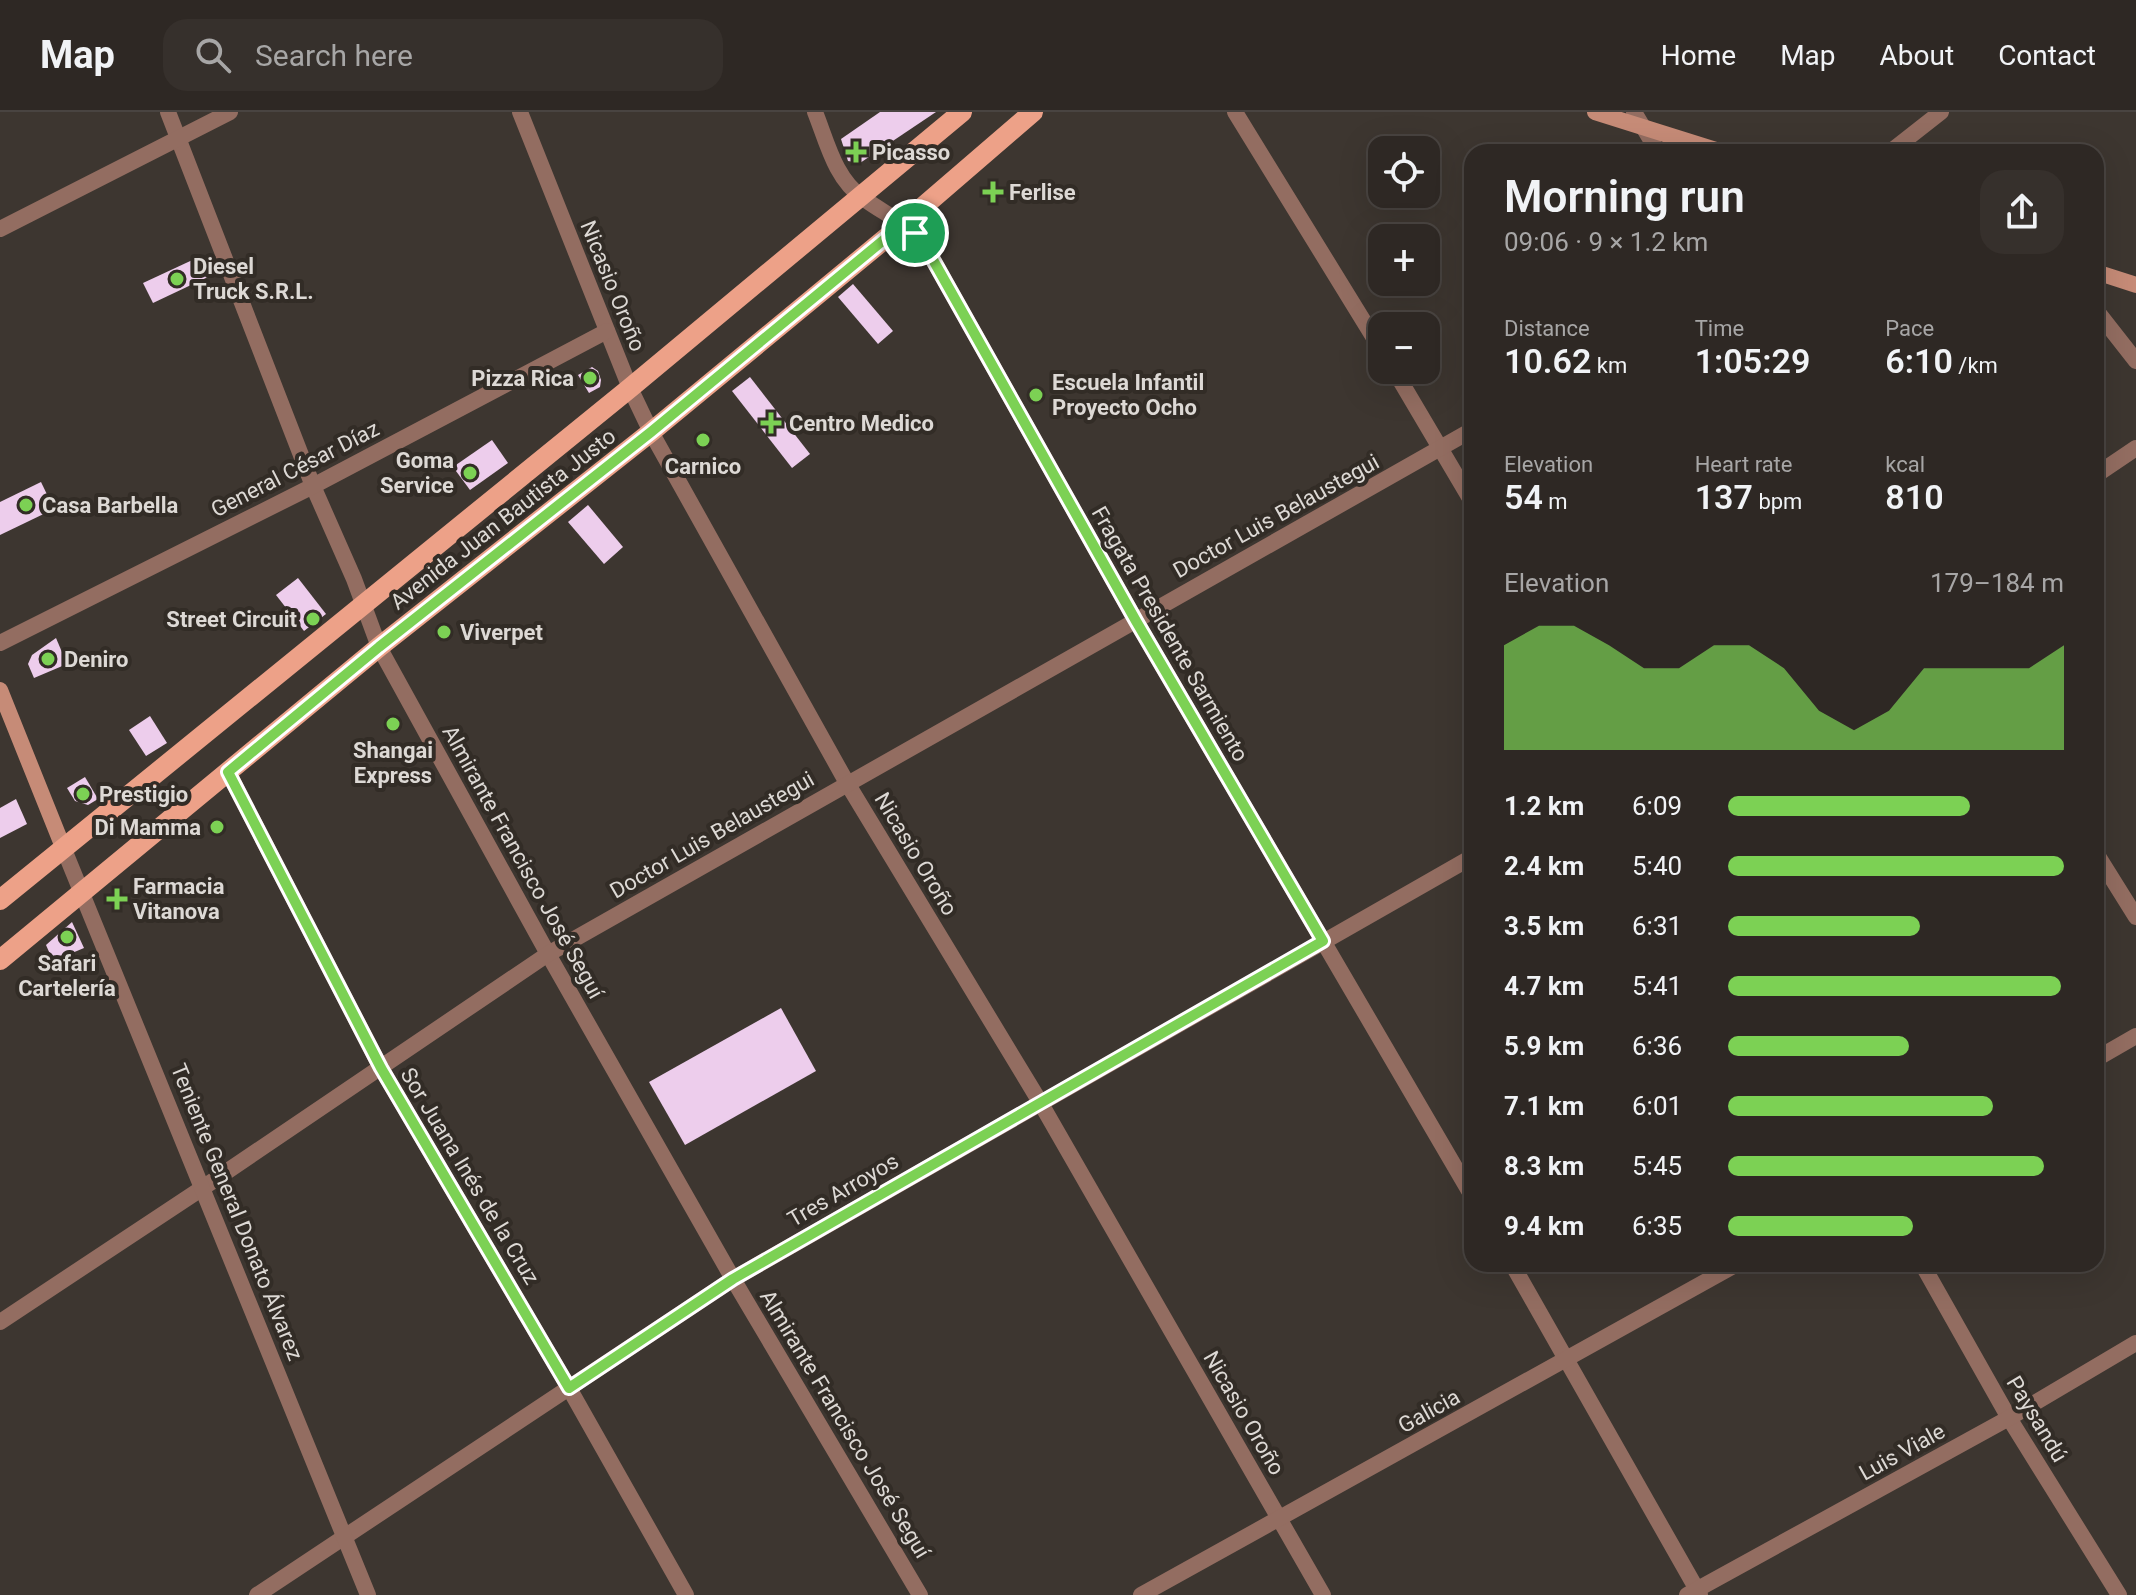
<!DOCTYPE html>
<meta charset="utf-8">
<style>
body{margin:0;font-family:Roboto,sans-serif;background:#36302c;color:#f1f3f6;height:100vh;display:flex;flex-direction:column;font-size:30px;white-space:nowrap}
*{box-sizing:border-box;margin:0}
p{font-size:26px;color:#a7a6a6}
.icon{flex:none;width:44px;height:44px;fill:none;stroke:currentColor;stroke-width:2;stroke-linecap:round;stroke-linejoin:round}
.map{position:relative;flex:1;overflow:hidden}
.panel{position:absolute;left:1464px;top:32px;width:640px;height:1128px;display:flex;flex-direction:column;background:#2e2824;border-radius:24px;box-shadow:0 8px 32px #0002,0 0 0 2px #494441}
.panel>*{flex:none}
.buttons{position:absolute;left:1368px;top:24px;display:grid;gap:16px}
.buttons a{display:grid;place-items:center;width:72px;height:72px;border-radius:16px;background:#2e2824;box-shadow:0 8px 32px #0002,0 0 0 2px #494441;font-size:40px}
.pin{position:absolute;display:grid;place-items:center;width:68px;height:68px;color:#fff;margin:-34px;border:4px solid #fff;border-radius:50%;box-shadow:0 2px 8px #0007}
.round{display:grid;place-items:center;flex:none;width:84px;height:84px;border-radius:24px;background:#36302c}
.overview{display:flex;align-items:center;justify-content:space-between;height:136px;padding:0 40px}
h1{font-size:44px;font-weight:600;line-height:60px}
.metrics{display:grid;grid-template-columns:repeat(3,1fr);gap:12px;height:136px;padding:8px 40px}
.metrics div{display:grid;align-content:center}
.metrics b{font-size:34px;font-weight:600}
.metrics small{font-size:22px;font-weight:400}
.metrics p{font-size:22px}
.chart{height:224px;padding:16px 40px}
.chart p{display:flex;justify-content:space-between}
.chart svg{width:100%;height:144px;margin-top:8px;fill:#7cd154;opacity:.7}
ul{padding:0 40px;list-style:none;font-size:26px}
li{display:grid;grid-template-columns:128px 96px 1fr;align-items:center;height:60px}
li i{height:20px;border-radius:10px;background:#7cd154}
header{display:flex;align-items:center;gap:48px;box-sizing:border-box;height:112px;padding:0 40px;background:#2e2824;border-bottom:2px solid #494441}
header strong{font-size:38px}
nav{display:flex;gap:44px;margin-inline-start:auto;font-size:28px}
.search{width:560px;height:72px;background:#36302c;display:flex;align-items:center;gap:20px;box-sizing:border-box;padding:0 28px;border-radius:24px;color:#a7a6a6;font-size:30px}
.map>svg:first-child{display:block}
.building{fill:#edcdec}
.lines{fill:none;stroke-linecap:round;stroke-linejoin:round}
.minor{stroke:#936d61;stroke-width:16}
.tertiary{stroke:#936d61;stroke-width:16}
.secondary{stroke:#c68b77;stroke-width:16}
.primary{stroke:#eda188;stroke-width:20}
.route-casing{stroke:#fff;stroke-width:16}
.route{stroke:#7cd154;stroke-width:10}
.poi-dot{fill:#7cd154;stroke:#322c26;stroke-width:3}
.labels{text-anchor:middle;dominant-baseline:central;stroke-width:8;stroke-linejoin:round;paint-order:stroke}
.poi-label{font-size:22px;font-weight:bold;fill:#ddd9d5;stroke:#322c26;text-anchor:start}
.street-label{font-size:22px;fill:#ddd9d5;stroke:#322c26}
</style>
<header>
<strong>Map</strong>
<div class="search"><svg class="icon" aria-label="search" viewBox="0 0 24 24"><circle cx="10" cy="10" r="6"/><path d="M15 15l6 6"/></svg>Search here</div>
<nav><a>Home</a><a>Map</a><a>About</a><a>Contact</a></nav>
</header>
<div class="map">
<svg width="2136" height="1483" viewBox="0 0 2136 1483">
<rect width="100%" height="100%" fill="#3d3630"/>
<g class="building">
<path d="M 880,0 L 936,0 L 860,51 L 848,49 L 841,27 Z"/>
<path d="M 201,144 L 210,164 L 153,191 L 143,171 Z"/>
<path d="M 853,172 L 893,219 L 878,232 L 838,185 Z"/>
<path d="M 592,255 L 598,259 L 601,268 L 600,275 L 589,281 L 578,263 Z"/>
<path d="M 750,265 L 810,342 L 792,356 L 732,279 Z"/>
<path d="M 492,328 L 508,351 L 470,378 L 453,355 Z"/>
<path d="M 41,370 L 54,397 L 0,423 L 0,390 Z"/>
<path d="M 588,393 L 623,435 L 604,452 L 568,410 Z"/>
<path d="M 298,466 L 326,502 L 304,519 L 276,483 Z"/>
<path d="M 56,526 L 67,552 L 34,566 L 28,552 L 32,543 Z"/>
<path d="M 150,604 L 167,631 L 146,644 L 129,618 Z"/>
<path d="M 85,665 L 98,687 L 88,693 L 75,689 L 67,676 Z"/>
<path d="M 16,687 L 27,712 L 0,726 L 0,696 Z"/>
<path d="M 72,810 L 84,836 L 53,849 L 46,833 Z"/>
<path d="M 781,896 L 816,959 L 685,1033 L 649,970 Z"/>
</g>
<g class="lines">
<g class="minor">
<path d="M 168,0 L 313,374 L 354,467 L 379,535 L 548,842 L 733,1167 L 920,1483"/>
<path d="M 520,0 L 630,276 L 651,320 L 847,671 L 1040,990 L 1323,1483"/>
<path d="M 815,0 C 827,30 835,67 863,86 C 883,101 907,111 923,130 L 1136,509 L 1472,1084"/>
<path d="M 1235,0 L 1382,239"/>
<path d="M 1634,0 L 1658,40"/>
<path d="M 1890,40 L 1941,0"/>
<path d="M 0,117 L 230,0"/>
<path d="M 2096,198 L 2136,249"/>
<path d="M 1394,258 L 1472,390"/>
<path d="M 2096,363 L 2136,336"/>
<path d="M 0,531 L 313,374 L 607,219"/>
<path d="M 228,660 L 381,956 L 569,1276 L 686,1483"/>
<path d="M 2096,741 L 2136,805"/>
<path d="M 2096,947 L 2136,924"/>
<path d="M 1512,1152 L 1700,1483"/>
<path d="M 1922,1152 L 2009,1306 L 2119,1483"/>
<path d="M 0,1210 L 204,1075 L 548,842 L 1472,318"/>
<path d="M 257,1483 L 733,1167 L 1472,745"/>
<path d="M 1141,1483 L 1737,1152"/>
<path d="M 1687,1483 L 2009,1306 L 2136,1231"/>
</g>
<path class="tertiary" d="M 63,735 L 368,1483"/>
<g class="secondary">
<path d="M 1595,0 L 1722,40"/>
<path d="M 2096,160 L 2136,173"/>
<path d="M 0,578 L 63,735"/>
</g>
<g class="primary">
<path d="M 0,788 L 630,276 L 962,0"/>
<path d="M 0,848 L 379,535 L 651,320 L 903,112 L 1033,0"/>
</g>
</g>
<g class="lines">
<g class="route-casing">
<path id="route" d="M 903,112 L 923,130 L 1136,509 L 1323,829 L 733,1167 L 569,1276 L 381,956 L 228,660 L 379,535 L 651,320 Z"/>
</g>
<use href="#route" class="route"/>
</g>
<g class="poi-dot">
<path d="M852 28h8v8h8v8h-8v8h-8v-8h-8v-8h8z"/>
<path d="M989 68h8v8h8v8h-8v8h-8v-8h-8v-8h8z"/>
<circle cx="177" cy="167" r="8"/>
<circle cx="590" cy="266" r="8"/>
<circle cx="1036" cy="283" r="8"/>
<path d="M767 299h8v8h8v8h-8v8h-8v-8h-8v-8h8z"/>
<circle cx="703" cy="328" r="8"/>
<circle cx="470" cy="361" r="8"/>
<circle cx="26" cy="393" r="8"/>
<circle cx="313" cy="507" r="8"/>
<circle cx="444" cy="520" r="8"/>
<circle cx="48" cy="547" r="8"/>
<circle cx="393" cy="612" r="8"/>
<circle cx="83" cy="682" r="8"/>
<circle cx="217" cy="715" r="8"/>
<path d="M113 775h8v8h8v8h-8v8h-8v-8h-8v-8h8z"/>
<circle cx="67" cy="825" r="8"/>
</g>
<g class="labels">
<g class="poi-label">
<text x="872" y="40">Picasso</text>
<text x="1009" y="80">Ferlise</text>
<text x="193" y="154">Diesel<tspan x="193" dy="25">Truck S.R.L.</tspan></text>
<text x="574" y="266" text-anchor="end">Pizza Rica</text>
<text x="1052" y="270">Escuela Infantil<tspan x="1052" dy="25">Proyecto Ocho</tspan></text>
<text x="789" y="311">Centro Medico</text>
<text x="454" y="348" text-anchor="end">Goma<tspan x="454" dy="25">Service</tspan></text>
<text x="703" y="354" text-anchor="middle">Carnico</text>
<text x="42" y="393">Casa Barbella</text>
<text x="297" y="507" text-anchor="end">Street Circuit</text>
<text x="460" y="520">Viverpet</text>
<text x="64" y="547">Deniro</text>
<text x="393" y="638" text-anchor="middle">Shangai<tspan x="393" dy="25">Express</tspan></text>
<text x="99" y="682">Prestigio</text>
<text x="201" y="715" text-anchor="end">Di Mamma</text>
<text x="133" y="774">Farmacia<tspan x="133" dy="25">Vitanova</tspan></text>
<text x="67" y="851" text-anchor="middle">Safari<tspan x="67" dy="25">Cartelería</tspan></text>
</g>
<g class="street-label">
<text transform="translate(613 174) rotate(68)">Nicasio Oroño</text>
<text transform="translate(295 357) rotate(-27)">General César Díaz</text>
<text transform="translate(1276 404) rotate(-29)">Doctor Luis Belaustegui</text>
<text transform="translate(503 407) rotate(-38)">Avenida Juan Bautista Justo</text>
<text transform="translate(1170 522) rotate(60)">Fragata Presidente Sarmiento</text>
<text transform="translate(712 723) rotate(-30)">Doctor Luis Belaustegui</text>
<text transform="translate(916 742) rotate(59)">Nicasio Oroño</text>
<text transform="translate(523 750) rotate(61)">Almirante Francisco José Seguí</text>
<text transform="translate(470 1064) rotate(59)">Sor Juana Inés de la Cruz</text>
<text transform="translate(843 1078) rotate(-30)">Tres Arroyos</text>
<text transform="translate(237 1100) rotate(68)">Teniente General Donato Álvarez</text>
<text transform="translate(1429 1299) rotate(-29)">Galicia</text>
<text transform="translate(1244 1301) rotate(60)">Nicasio Oroño</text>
<text transform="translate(2037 1307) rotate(59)">Paysandú</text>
<text transform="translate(845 1312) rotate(59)">Almirante Francisco José Seguí</text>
<text transform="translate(1902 1340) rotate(-29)">Luis Viale</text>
</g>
</g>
</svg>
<div class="buttons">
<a><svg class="icon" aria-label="locate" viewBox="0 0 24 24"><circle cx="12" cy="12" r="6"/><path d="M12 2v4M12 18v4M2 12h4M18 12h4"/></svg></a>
<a>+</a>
<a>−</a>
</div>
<div class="pin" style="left:915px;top:121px;background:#1e9e55"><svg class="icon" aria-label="arrive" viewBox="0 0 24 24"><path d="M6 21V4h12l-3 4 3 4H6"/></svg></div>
<section class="panel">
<div class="overview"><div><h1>Morning run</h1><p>09:06 · 9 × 1.2 km</p></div><a class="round"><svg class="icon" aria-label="share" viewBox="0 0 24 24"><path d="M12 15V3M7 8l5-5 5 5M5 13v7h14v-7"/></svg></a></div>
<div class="metrics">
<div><p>Distance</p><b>10.62<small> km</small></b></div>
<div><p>Time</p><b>1:05:29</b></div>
<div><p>Pace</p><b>6:10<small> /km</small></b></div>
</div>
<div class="metrics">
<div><p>Elevation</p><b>54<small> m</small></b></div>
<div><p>Heart rate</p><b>137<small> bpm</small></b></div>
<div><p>kcal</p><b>810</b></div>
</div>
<div class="chart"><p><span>Elevation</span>179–184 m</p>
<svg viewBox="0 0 160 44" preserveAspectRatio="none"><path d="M0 44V12L10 6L20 6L30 12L40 19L50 19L60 12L70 12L80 19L90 32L100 38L110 32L120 19L130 19L140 19L150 19L160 12V44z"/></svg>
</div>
<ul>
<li><b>1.2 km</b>6:09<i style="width:72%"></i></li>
<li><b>2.4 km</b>5:40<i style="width:100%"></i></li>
<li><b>3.5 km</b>6:31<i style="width:57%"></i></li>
<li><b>4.7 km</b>5:41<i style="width:99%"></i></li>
<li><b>5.9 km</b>6:36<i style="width:54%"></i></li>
<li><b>7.1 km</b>6:01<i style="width:79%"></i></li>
<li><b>8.3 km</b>5:45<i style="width:94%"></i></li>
<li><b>9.4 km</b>6:35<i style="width:55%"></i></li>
</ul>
</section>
</div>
